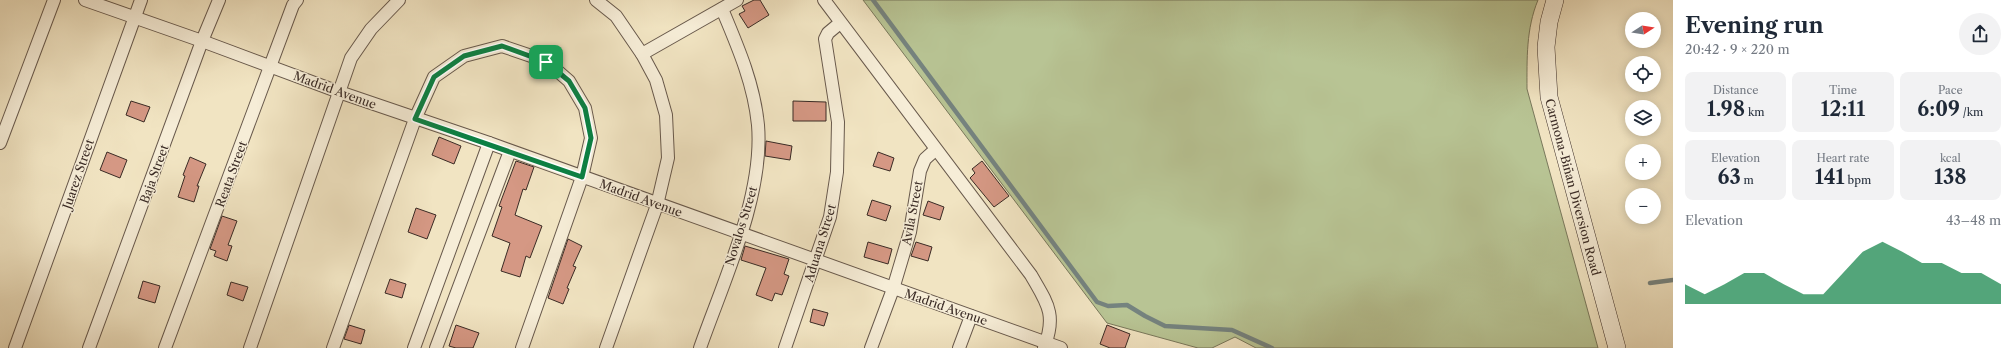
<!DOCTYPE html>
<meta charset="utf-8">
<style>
body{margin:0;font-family:"Libre Caslon Text",serif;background:#f2f2f3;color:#1f2937;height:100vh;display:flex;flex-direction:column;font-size:15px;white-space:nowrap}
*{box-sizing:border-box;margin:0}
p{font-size:13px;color:#747a83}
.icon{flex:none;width:22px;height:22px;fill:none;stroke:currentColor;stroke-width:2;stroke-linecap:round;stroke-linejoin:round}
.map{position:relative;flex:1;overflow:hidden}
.sheet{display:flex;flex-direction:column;background:#fff;width:340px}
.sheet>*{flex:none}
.needle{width:26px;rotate:78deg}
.controls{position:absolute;left:1625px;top:12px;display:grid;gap:8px}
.controls a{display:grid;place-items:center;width:36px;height:36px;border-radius:50%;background:#fff;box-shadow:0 2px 10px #0003;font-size:20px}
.pin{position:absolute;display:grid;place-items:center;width:34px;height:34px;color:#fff;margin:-17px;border-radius:8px;box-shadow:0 2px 6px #0006}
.round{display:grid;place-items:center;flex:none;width:42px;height:42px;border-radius:21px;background:#f2f2f3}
.overview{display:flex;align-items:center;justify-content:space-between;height:68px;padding:0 12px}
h1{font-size:22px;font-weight:800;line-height:30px}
.metrics{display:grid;grid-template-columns:repeat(3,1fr);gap:6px;height:68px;padding:4px 12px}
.metrics div{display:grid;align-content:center;border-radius:8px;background:#f2f2f3;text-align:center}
.metrics b{font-size:20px;font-weight:800}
.metrics small{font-size:11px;font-weight:400}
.metrics p{font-size:11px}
.chart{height:112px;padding:8px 12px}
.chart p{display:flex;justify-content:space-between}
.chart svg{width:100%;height:72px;margin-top:4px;fill:#0b8043;opacity:.7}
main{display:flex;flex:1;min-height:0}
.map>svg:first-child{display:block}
.green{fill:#b8c494;stroke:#79785c}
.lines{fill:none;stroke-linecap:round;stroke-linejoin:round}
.stream{stroke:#75837f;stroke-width:4.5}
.building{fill:#d59884;stroke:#3a2b25}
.minor-casing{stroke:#68594c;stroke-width:14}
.secondary-casing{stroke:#3a2b25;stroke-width:18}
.minor{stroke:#f6edd7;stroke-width:12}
.secondary{stroke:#f6edd7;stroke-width:17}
.route-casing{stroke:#fff;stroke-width:8}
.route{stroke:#0b8043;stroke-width:5}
.labels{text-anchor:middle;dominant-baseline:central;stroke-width:3;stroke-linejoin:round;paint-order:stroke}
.street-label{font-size:12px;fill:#3a2b25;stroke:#f6edd7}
</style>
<main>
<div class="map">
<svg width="1673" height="348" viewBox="0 0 1673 348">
<rect width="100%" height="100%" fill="#f1e4c2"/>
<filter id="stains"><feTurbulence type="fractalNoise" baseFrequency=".005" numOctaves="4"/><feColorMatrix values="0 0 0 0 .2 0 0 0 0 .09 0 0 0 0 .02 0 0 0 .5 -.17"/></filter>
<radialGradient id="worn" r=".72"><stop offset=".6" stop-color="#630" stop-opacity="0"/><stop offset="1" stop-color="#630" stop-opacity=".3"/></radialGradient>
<path class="green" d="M 863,0 L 1538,0 C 1526,29 1527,59 1527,89 L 1598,348 L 1256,348 L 1235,337 L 1212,348 L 1198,348 L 1107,323 Z"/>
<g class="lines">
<g class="stream">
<path d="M 873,0 L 1097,302 L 1108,306 L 1127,305 L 1145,316 L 1165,326 L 1232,330 L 1272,348"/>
<path d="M 1650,283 L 1673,280"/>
</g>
</g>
<g class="building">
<path d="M 754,0 L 760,0 L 769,15 L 748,28 L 739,14 L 745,11 L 742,6 Z"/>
<path d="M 131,101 L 150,107 L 144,122 L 126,115 Z"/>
<path d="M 793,101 L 826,102 L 826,121 L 793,121 Z"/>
<path d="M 439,137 L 461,146 L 454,164 L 432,155 Z"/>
<path d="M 766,141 L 792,146 L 790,160 L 765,156 Z"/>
<path d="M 107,152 L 127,160 L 120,178 L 100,170 Z"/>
<path d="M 878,152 L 894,158 L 890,171 L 873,166 Z"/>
<path d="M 190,157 L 206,164 L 197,186 L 199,186 L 194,202 L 178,197 L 185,176 L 183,175 Z"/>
<path d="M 516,161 L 534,167 L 526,190 L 523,189 L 515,215 L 542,226 L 530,258 L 526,256 L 520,277 L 501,271 L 510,243 L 492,236 L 502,207 L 499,206 Z"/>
<path d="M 982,161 L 1009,196 L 994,207 L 970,178 L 975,173 L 972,169 Z"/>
<path d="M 872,200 L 891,206 L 886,221 L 867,215 Z"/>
<path d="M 928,201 L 944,207 L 940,220 L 923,215 Z"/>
<path d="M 416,208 L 436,215 L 427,239 L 408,232 Z"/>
<path d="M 222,216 L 237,221 L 228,245 L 232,246 L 227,261 L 214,256 L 216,251 L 210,249 Z"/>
<path d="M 568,239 L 582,246 L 573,266 L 576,267 L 567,288 L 569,289 L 563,304 L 548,298 Z"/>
<path d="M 868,242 L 892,249 L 888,264 L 864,257 Z"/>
<path d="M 916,242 L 932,247 L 928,261 L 911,256 Z"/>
<path d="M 745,246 L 789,259 L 784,274 L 789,276 L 782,295 L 775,293 L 772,301 L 756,295 L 766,268 L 741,260 Z"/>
<path d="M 390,279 L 406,284 L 402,298 L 385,293 Z"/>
<path d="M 143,281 L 160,286 L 155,303 L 138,298 Z"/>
<path d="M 231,282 L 248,287 L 243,301 L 227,295 Z"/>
<path d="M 813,309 L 828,313 L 824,326 L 810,322 Z"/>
<path d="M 349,325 L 365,330 L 361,344 L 344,339 Z"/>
<path d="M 456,325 L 479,333 L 473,348 L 456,348 L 449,346 Z"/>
<path d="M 1107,325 L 1130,334 L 1125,348 L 1110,348 L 1100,344 Z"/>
</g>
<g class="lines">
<g class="minor-casing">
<g id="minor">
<path d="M 85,0 L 202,41 L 339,92 L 489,143 L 1061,348"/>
<path d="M 596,0 L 616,16 L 642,54 L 656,80 L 666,115 L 668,158 L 657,205 L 606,348"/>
<path d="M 824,0 L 1031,275 C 1047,303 1057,314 1044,348"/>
<path d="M 642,54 L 737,0"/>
<path d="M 0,143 L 54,0"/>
<path d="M 15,348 L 141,0"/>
<path d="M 89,348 L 202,41 L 219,0"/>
<path d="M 165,348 L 293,5 L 297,0"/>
<path d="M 250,348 L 351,58 L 371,29 L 399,0"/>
<path d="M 333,348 L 415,119 L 434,77 L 464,56 L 502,46 L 546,61 L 569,81 L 585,108 L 591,138 L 582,177 L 522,348"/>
<path d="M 414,348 L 489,143"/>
<path d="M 436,348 L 510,151"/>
<path d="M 700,348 C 723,282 764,196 758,125 C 754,84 738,47 722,9"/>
<path d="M 785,348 L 830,217 L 837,172 L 838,122 L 825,39 L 828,33 L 840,23"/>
<path d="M 871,348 L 893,289 L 910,232 L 920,171 L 925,159 L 935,150"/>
<path d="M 959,348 L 971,316"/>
</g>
</g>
<g class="secondary-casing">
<path id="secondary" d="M 1555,0 L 1549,22 L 1546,47 L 1549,97 L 1617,348"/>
</g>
<use href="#minor" class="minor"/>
<use href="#secondary" class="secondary"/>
</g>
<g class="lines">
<g class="route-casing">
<path id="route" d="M 502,46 L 546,62 L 569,81 L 585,108 L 591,138 L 582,177 L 415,119 L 434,77 L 464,56 Z"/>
</g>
<use href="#route" class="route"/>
</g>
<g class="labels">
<g class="street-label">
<text transform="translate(335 90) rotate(20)">Madrid Avenue</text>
<text transform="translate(78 174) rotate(-71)">Juarez Street</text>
<text transform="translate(154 174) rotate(-70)">Baja Street</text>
<text transform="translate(231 174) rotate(-70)">Reata Street</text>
<text transform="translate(1573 187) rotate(75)">Carmona-Biñan Diversion Road</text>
<text transform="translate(641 198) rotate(20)">Madrid Avenue</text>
<text transform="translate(912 213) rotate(-79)">Avila Street</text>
<text transform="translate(741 226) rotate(-73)">Novalos Street</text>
<text transform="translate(820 243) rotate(-73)">Aduana Street</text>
<text transform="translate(946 307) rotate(19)">Madrid Avenue</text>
</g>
</g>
<rect width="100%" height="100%" filter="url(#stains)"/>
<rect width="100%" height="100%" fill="url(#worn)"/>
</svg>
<div class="controls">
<a><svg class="needle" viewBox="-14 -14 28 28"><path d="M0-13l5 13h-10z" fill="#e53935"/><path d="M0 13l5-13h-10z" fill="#747a83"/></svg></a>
<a><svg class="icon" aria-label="locate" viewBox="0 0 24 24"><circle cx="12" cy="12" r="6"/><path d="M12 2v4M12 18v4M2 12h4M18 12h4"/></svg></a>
<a><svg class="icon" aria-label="layers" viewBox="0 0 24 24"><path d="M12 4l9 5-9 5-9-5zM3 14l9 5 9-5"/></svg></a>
<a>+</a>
<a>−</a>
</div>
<div class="pin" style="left:546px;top:62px;background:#1e9e55"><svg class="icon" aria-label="arrive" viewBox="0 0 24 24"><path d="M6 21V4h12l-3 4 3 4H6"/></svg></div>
</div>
<section class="sheet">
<div class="overview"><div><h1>Evening run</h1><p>20:42 · 9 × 220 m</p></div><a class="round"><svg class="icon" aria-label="share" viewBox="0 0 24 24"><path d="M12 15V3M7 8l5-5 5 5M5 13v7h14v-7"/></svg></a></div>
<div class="metrics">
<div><p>Distance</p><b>1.98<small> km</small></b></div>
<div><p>Time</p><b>12:11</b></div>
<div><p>Pace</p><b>6:09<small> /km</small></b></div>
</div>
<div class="metrics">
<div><p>Elevation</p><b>63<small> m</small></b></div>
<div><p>Heart rate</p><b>141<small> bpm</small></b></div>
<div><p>kcal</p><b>138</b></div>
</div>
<div class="chart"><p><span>Elevation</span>43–48 m</p>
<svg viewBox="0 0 160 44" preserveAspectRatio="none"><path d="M0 44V32L10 38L20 32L30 25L40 25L50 32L60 38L70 38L80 25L90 12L100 6L110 12L120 19L130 19L140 25L150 25L160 32V44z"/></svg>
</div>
</section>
</main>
